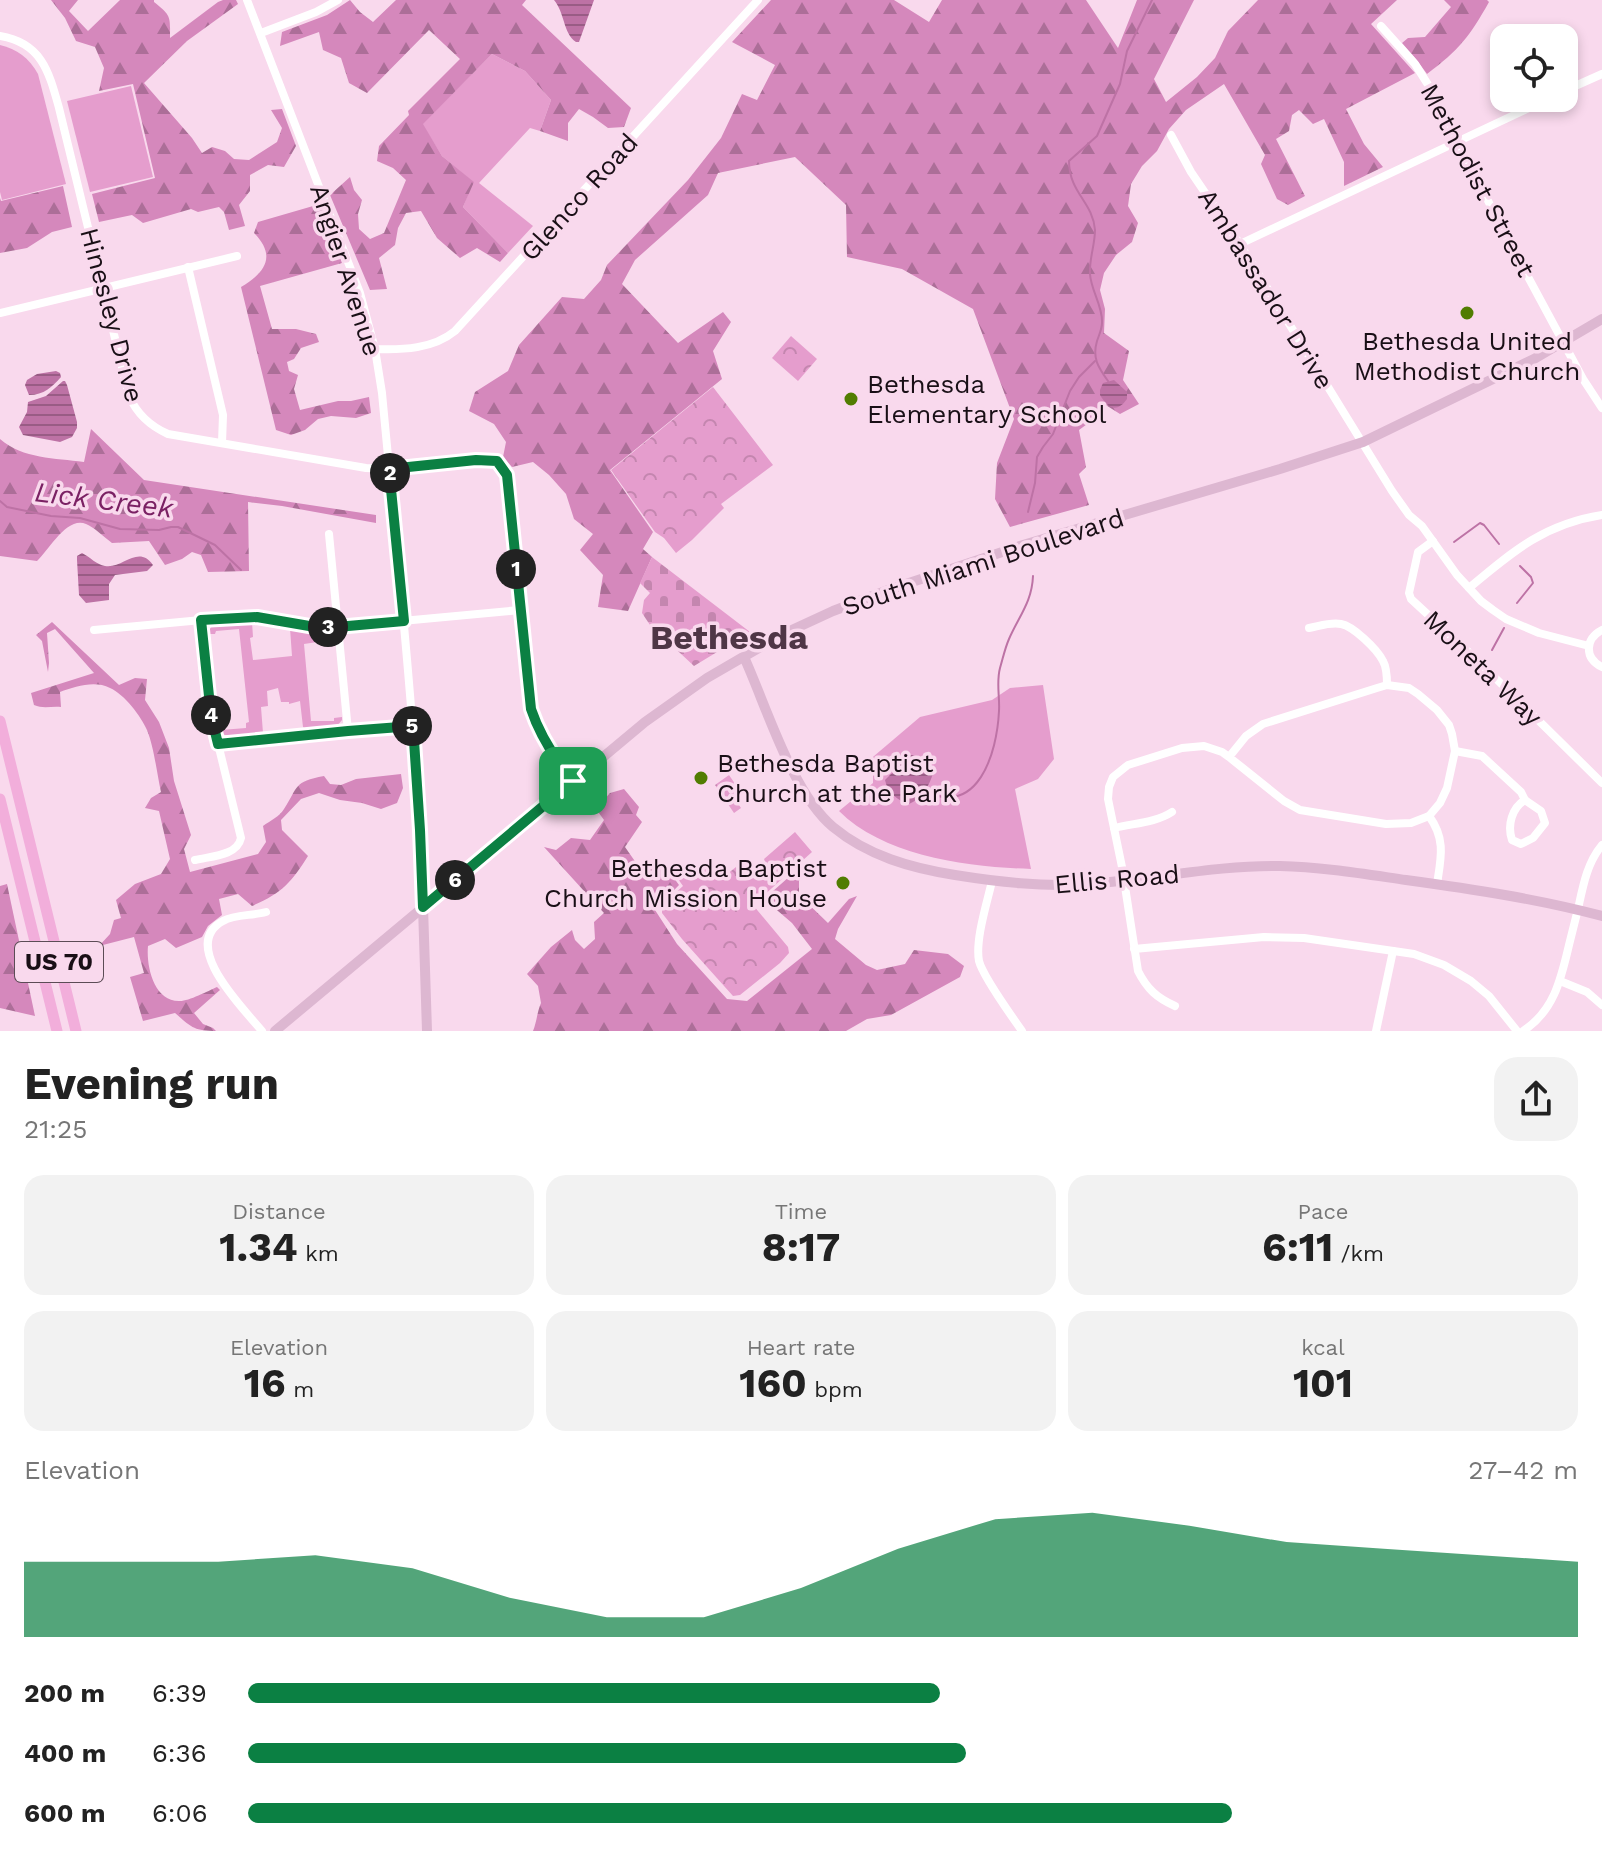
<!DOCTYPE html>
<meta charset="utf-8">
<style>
body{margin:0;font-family:"Work Sans",sans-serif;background:#f2f2f2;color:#222;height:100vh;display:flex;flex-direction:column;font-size:30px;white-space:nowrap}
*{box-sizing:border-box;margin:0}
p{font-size:26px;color:#767676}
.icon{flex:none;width:44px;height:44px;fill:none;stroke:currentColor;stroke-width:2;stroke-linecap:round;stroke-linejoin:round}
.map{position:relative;height:1031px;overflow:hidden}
.sheet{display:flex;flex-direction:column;background:#fff;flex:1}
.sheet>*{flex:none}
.buttons{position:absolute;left:1490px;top:24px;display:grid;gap:16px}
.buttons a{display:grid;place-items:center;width:88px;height:88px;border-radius:16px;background:#fff;box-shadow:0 4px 12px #0003;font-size:40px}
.pin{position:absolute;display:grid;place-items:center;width:68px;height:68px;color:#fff;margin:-34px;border-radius:16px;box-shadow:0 4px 12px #0006}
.km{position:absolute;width:40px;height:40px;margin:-20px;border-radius:50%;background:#222;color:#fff;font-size:22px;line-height:40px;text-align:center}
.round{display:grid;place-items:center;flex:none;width:84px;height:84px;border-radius:24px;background:#f2f2f2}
.summary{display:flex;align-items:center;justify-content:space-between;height:136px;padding:0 24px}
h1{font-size:44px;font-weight:700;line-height:60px}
.metrics{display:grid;grid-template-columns:repeat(3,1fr);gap:12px;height:136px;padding:8px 24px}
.metrics div{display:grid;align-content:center;border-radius:20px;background:#f2f2f2;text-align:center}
.metrics b{font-size:40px;font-weight:700}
.metrics small{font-size:22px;font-weight:400}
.metrics p{font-size:22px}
.chart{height:224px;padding:16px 24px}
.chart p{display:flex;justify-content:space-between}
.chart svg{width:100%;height:144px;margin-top:8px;fill:#0b8043;opacity:.7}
ul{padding:0 24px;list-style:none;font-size:26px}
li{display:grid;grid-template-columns:128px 96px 1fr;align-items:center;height:60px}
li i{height:20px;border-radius:10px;background:#0b8043}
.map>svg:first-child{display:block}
.green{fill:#e59dcd}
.forest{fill:url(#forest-firs)}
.cemetery{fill:url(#cemetery-stones)}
.park{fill:url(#park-crowns)}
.water{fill:url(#water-rules)}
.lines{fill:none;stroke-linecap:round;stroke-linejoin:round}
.stream{stroke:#bd72a5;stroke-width:2}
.minor{stroke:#fff;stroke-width:8}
.major{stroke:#ddb7d1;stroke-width:10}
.highway{stroke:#f2aedb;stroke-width:11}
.route-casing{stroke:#fff;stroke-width:16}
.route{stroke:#0b8043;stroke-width:10}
.poi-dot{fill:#517d01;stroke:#f9d9ed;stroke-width:3}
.labels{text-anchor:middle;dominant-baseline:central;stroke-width:7;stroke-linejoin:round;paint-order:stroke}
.shield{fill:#f9d9ed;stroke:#5c4c56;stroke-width:2}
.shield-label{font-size:24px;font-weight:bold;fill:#190f16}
.street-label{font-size:26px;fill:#190f16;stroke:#f9d9ed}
.poi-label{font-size:26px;fill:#190f16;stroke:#f9d9ed;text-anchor:start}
.water-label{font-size:28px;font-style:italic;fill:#7b2164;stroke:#f9d9ed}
.district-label{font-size:34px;font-weight:bold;fill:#4f3646;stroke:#f9d9ed}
</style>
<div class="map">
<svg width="1602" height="1031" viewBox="0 0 1602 1031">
<defs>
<pattern id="forest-firs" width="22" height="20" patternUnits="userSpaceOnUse" patternTransform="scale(2)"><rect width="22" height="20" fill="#d588bc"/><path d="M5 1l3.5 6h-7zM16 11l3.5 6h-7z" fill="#ac6e98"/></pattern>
<pattern id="cemetery-stones" width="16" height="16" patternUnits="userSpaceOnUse" patternTransform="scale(2)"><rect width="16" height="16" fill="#e59dcd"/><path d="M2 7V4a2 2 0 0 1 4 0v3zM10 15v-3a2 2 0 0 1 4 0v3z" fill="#c486af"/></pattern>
<pattern id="park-crowns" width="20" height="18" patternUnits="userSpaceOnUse" patternTransform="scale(2)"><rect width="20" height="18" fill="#e59dcd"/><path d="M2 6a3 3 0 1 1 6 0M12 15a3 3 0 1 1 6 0" fill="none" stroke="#c486af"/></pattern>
<pattern id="water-rules" width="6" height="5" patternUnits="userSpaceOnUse" patternTransform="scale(2)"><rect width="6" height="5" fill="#bd72a5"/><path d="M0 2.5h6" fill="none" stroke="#995c85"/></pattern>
</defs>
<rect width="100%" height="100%" fill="#f9d9ed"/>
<g class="green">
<path d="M 0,45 C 17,49 29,58 38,74 L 66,184 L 2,200 L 0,192 Z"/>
<path d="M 492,54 L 525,71 L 551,100 L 540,131 L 530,128 L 479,183 L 533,226 L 508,253 L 463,207 L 473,182 L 442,156 L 422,124 Z"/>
<path d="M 131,86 L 153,177 L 90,192 L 67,101 Z"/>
<path d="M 239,622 L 252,622 L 253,637 L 250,638 L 253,660 L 292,656 L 290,628 L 330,635 L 333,644 L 328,644 L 324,641 L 304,644 L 311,721 L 334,721 L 334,718 L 342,717 L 342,720 L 337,726 L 305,729 L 303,727 L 300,701 L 289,704 L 289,702 L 281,702 L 278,688 L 267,691 L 268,706 L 261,707 L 263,733 L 229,736 L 222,734 L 221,730 L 246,728 L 246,723 L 249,722 L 239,629 L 216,631 L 215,634 L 209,634 C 209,620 227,623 239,622 Z"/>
<path d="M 1043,685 L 1054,759 L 1038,779 L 1015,789 L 1031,869 C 970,867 885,857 839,811 L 873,783 L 873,769 L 867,762 L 920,717 L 992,700 L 1010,688 Z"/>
</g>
<g class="forest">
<path d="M 51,0 L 78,0 L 69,11 L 88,31 L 120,0 L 154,0 L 154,2 C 172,16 170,17 170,38 L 218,2 L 223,0 L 236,0 L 238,4 L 187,41 L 144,83 L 192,138 L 202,153 L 212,147 L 225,151 L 234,159 L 249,160 L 277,142 L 282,128 L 271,110 L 282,109 L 296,146 L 284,167 L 268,165 L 250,175 L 250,191 L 239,205 L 245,226 L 229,230 L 224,212 L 219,207 L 198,212 L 191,209 L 143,223 L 132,215 L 99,222 L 92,194 L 155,178 L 133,84 L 99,91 L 104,68 L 95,47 L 76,41 L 65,18 Z"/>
<path d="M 350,0 L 360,12 L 373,22 L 396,0 L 526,0 L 522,5 L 631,108 L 624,127 L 608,128 L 593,117 L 579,109 L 568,123 L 568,141 L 540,131 L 551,100 L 525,71 L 492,54 L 423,124 L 442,156 L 474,182 L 463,207 L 508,253 L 500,262 L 477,248 L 460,258 L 437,238 L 421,211 L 406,213 L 398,228 L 395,245 L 379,258 L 387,289 L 370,290 L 330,195 L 350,177 L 354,190 L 362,200 L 358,214 L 359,229 L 370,239 L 384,233 L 406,180 L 393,168 L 377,161 L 379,146 L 409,115 L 408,111 L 460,59 L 429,30 L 367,93 L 349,83 L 341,58 L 323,50 L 319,32 L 280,46 L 282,32 L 327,15 Z"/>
<path d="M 771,0 L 894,0 L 929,22 L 942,0 L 1086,0 L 1118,48 L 1137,0 L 1194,0 L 1154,79 L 1166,102 L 1197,77 L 1215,58 L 1228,31 L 1258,0 L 1397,0 L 1371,24 L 1415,73 L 1346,109 L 1364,144 L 1383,167 L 1344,186 L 1344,162 L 1324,119 L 1313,124 L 1299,110 L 1292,115 L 1289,131 L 1276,139 L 1305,196 L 1288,205 L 1277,199 L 1261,164 L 1265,155 L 1224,84 L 1186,110 L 1169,129 L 1157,151 L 1142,166 L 1131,184 L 1128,206 L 1138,223 L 1132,242 L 1116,255 L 1104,273 L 1100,290 L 1105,309 L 1104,333 L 1129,351 L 1123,380 L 1139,404 L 1120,414 L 1101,402 L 1094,419 L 1079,430 L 1086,467 L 1079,474 L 1089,505 L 1010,527 L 995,499 L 997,463 L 1014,419 L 973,309 L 902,269 L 847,257 L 846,205 L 795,157 L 718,173 L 708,195 L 635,260 L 622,284 L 678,343 L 723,312 L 731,322 L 713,351 L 722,379 L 610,470 L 653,532 L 643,549 L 652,557 L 628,611 L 598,607 L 603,575 L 580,550 L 593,534 L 574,519 L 566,494 L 549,475 L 533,462 L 512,467 L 503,457 L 506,442 L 494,424 L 469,411 L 475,392 L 508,371 L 519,345 L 562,297 L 584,299 L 601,280 L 607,265 L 688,180 L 721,138 L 742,94 L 757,100 L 775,65 L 732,42 Z"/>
<path d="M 1444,0 L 1487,0 L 1489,2 C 1470,36 1459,50 1427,74 L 1416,59 L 1402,43 L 1408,38 L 1425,37 L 1451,7 Z"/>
<path d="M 63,186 L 72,227 L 52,232 L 27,248 L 0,253 L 0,198 L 1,201 Z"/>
<path d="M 320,204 L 342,263 L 260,286 L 272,329 L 296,329 L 316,334 L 319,342 L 301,348 L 294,359 L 287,362 L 289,371 L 298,375 L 294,389 L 300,410 L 338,401 L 351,401 L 369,397 L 371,413 L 356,418 L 331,416 L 318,419 L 305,430 L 291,435 L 276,430 L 241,287 C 265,273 277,256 254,233 L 258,222 Z"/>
<path d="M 91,429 L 144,480 L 376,515 L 376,523 L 282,506 L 248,502 L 249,571 L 208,572 L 201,555 L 192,552 L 182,559 L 165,565 L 149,541 L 112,543 C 104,537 94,527 86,524 C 67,516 49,550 37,561 L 0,556 L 0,439 C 23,459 55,458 84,462 Z"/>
<path d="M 52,622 L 119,685 L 135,678 L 147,679 L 145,700 L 159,722 L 169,748 L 174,781 L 191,835 L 184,849 L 190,872 L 258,854 L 266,842 L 263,826 C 270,821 280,816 284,809 C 299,786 293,782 324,776 L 330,784 L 341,785 L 356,779 L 401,774 L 403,788 L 397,803 L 381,809 L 362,803 L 340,800 L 319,793 L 301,799 L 281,820 L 282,830 L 308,856 C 291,883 282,893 252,906 L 238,894 L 219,899 L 222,915 L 208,926 L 202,937 L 176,948 L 165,939 L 148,946 C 146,966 154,1002 180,1001 C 189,1001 208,991 217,987 L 220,990 L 194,1013 L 203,1024 L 213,1028 L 216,1031 C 194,1031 191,1027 175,1013 L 143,1021 L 130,977 L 144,973 L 134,937 L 99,946 L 110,934 L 114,920 L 121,918 L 116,900 L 135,884 L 161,874 L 170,859 L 159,811 L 145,808 L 151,798 L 161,792 C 157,774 154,747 147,730 C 141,716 124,694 110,688 C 94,680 75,687 60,692 L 61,707 C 51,706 43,709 34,705 L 31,693 L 94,673 L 55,629 L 47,633 L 49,663 L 48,672 L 42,641 L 36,635 Z"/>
<path d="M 624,789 L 639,807 L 636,815 L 642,822 L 625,847 L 639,867 L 663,863 L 679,885 L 655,910 L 677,944 L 727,999 L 747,1001 L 812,949 L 792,923 L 764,899 L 798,869 L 805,870 L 799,881 L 799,895 L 828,923 L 849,899 L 857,896 L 838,929 L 835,939 L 866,965 L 877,970 L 905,964 L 914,950 L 948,954 L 964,966 L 960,977 L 891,1015 L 867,1019 L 846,1031 L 533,1031 C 537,1021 537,1012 541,1003 L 538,986 L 527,974 L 551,947 L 572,930 L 575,940 L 584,949 L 595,939 L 594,922 L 604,913 L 544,847 L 556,850 L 571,838 L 590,840 L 604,820 L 596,809 L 610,793 Z"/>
<path d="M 7,884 L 35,1016 L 0,1008 L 0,886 Z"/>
</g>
<path class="cemetery" d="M 652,557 L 750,632 L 694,666 L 650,625 L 642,613 L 644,600 L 650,593 L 640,583 Z"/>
<g class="park">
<path d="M 791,336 L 817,359 L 798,381 L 772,358 Z"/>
<path d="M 713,387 L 773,465 L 721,504 L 724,508 L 692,540 L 676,553 L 664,538 L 655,532 L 611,470 Z"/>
<path d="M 729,775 L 740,791 L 733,796 L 741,808 L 734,813 L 715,785 Z"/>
<path d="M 795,832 L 812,852 L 753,905 L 788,947 L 789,953 L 780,963 L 740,995 L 733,996 L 682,939 L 662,913 L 662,905 L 683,886 L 678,879 L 700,863 L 709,864 L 726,875 L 736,867 L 744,877 L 766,864 L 764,859 Z"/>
</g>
<g class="water">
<path d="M 554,0 L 594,0 L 579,42 L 576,42 C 563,33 565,13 554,0 Z"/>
<path d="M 56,371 L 60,373 L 61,377 C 52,387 44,395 29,395 L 25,385 L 27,380 L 37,374 Z"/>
<path d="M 1114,380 L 1127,392 L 1127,399 C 1117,413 1108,409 1100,395 L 1100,390 L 1103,383 Z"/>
<path d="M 63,381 L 65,381 L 67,385 L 77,422 L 77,428 L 72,437 L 60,442 L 23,435 L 19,427 L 27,412 L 28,402 L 46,396 Z"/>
<path d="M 82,553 C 90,557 97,565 105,566 C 123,569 138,544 153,565 L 147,571 L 115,575 L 109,584 L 109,600 L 86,603 L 79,595 L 77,560 L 77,556 Z"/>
<path d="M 910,755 C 920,756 930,764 933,773 C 930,785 921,799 909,804 C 898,801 887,792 885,780 Z"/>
</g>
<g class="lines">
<g class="stream">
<path d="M 1108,381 C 1098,367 1092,358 1097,341 C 1099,335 1102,329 1102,323 C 1103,306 1091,291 1090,274 C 1089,259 1095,245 1095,230 C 1093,202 1069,193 1069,161 L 1097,136 L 1120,84 L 1127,51 L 1152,0"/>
<path d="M 0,501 L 7,507 L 51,516 L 80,518 L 120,529 L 159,530 L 171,527 L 178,527 L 215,545 L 241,570"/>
<path d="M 1028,512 L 1035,483 L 1037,457 L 1043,447 L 1053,434 L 1070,391 L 1079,377 L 1095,361"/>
<path d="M 1454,542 L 1480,523 L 1484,525 L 1499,544"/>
<path d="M 1517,603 L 1533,583 L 1531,577 L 1520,566"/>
<path d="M 1492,650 L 1504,628"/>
<path d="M 923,790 C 978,819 997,753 999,711 C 1000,697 996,683 1000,668 C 1003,658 1005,648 1009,639 C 1019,616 1032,602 1033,576"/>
</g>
<g class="minor">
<path d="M 247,0 L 360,293 L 375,349 L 382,393 C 398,565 417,736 423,907"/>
<path d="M 1381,26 L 1415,64 L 1432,91 L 1506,236 L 1583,379 L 1602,408"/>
<path d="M 261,33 L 316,12 L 338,0"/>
<path d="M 0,36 C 42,43 49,72 59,108 L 129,396 C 137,414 150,426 168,434 L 366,468 L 389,469 L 483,459 C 496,460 502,463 507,475 L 531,709 C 540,736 555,759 573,781"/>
<path d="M 1564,91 L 1602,74"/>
<path d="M 1171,135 L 1191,172 L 1240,244 L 1392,491 L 1409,515 L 1422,526 L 1457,575 L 1481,601 L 1493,610 L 1506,619 L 1539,633 L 1589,646"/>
<path d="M 1240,244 L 1550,98"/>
<path d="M 188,267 L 223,415 L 222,443"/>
<path d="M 0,313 L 237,256"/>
<path d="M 375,349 C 403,350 433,349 455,331 L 758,0"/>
<path d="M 329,534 L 348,731"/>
<path d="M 1433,541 L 1418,552 L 1409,593 L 1411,599 L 1475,658 L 1602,783"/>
<path d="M 1469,588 C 1512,552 1544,524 1602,515"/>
<path d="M 1309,628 C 1320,626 1330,622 1341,624 C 1353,626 1377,649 1383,661 C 1387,668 1387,677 1387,685"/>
<path d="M 94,630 L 234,617 C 269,617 302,627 337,627 L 520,610"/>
<path d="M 1602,630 C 1585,639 1584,658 1602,667"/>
<path d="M 218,744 L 348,731 L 413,726"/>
<path d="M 1455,751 L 1482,756 L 1521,792 L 1525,800"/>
<path d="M 1525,800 L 1541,811 L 1545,823 L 1533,838 L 1521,844 L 1512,840 C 1507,825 1512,808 1525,800 Z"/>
<path d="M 1429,816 C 1446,839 1441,858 1437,884"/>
<path d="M 1114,828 C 1134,823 1155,823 1172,812"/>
<path d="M 195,860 C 211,856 237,856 241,838 L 211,715 L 201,620"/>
<path d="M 992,881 C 987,903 975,940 979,961 C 983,977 1011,1015 1022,1031"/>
<path d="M 1134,949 L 1264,937 L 1304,938 L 1414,954 L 1444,965 L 1471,981 L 1489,996 L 1517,1031"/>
<path d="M 1560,981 L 1587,992 L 1602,1005"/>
<path d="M 1175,1006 C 1157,998 1147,989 1138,971 L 1122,867 L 1108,799 L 1109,787 L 1113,777 L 1128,765 L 1182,748 L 1204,746 L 1222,752 L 1229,757 L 1284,801 L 1300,810 L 1386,824 L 1411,823 L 1429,816 L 1440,803 L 1447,788 L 1455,751 L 1452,734 L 1449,725 L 1437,710 L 1418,694 L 1409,688 L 1387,685 L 1377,688 L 1263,724 L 1246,736 L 1229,757"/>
<path d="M 262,1031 C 245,1010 178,945 223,921 C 235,914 252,916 266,912"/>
<path d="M 1376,1031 L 1393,951"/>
<path d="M 1523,1031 C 1554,1011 1561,979 1569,945 C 1572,933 1575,921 1578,909 C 1583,886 1587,863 1602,845"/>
</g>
<g class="major">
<path d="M 744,657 C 766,705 792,793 833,827 C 868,856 911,868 955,875 C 999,882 1042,887 1087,884 C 1151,880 1215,865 1280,866 C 1322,867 1364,874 1406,880 C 1472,889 1538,899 1602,916"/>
<path d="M 423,907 L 427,1031"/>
<path d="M 275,1031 L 645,722 L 707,678 L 781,635 L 833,611 L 891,589 L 1023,545 L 1280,469 L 1363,442 L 1534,359 L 1602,319"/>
</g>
<g class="highway">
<path d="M 0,721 L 76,1031"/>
<path d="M 0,799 L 57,1031"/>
</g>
</g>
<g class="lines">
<g class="route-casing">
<path id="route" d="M 476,460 L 497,461 L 507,475 L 531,709 C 540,736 555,759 573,781 L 423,907 L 420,830 L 413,726 L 348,731 L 218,744 L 211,715 L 201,620 L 257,617 L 315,627 L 337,627 L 404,621 L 389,469 Z"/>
</g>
<use href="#route" class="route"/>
</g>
<g class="poi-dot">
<circle cx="1467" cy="313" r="8"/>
<circle cx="851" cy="399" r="8"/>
<circle cx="701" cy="778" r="8"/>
<circle cx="843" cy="883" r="8"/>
</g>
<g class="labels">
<rect class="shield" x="15" y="942" width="88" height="40" rx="6"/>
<g class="shield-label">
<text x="59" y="962">US 70</text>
</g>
<g class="street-label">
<text transform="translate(1478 180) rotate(62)">Methodist Street</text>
<text transform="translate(579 197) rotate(-48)">Glenco Road</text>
<text transform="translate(346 270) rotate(72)">Angier Avenue</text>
<text transform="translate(1266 289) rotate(58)">Ambassador Drive</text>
<text transform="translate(112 315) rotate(75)">Hinesley Drive</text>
<text transform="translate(983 562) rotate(-18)">South Miami Boulevard</text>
<text transform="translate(1483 668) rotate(44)">Moneta Way</text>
<text transform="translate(1117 879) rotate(-5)">Ellis Road</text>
</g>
<g class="poi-label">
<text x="1467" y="341" text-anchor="middle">Bethesda United<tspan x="1467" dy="30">Methodist Church</tspan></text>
<text x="867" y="384">Bethesda<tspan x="867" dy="30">Elementary School</tspan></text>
<text x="717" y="763">Bethesda Baptist<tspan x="717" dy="30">Church at the Park</tspan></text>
<text x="827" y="868" text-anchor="end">Bethesda Baptist<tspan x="827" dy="30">Church Mission House</tspan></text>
</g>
<g class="water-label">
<text transform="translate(104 500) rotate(7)">Lick Creek</text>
</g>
<g class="district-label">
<text x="729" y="637">Bethesda</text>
</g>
</g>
</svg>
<div class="buttons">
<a><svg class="icon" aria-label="locate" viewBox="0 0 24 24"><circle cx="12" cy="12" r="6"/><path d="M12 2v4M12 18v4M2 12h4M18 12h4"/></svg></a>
</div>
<div class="pin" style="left:573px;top:781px;background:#1e9e55"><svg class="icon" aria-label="arrive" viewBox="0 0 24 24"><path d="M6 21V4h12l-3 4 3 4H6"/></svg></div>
<b class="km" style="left:516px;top:569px">1</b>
<b class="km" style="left:390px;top:473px">2</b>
<b class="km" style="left:328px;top:627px">3</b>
<b class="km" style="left:211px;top:715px">4</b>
<b class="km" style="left:412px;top:726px">5</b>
<b class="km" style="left:455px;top:880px">6</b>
</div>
<section class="sheet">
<div class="summary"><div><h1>Evening run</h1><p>21:25</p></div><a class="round"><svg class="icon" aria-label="share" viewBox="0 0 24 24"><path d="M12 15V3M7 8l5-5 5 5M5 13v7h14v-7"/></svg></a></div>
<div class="metrics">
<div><p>Distance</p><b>1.34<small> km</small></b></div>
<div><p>Time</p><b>8:17</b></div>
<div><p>Pace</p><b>6:11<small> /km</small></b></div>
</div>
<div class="metrics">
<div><p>Elevation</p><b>16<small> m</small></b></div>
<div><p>Heart rate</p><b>160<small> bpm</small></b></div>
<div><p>kcal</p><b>101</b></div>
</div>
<div class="chart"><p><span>Elevation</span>27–42 m</p>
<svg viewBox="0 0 160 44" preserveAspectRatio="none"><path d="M0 44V21L10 21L20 21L30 19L40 23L50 32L60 38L70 38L80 29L90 17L100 8L110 6L120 10L130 15L140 17L150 19L160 21V44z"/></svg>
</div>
<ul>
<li><b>200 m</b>6:39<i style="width:52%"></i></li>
<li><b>400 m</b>6:36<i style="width:54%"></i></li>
<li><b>600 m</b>6:06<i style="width:74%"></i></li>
</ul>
</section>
